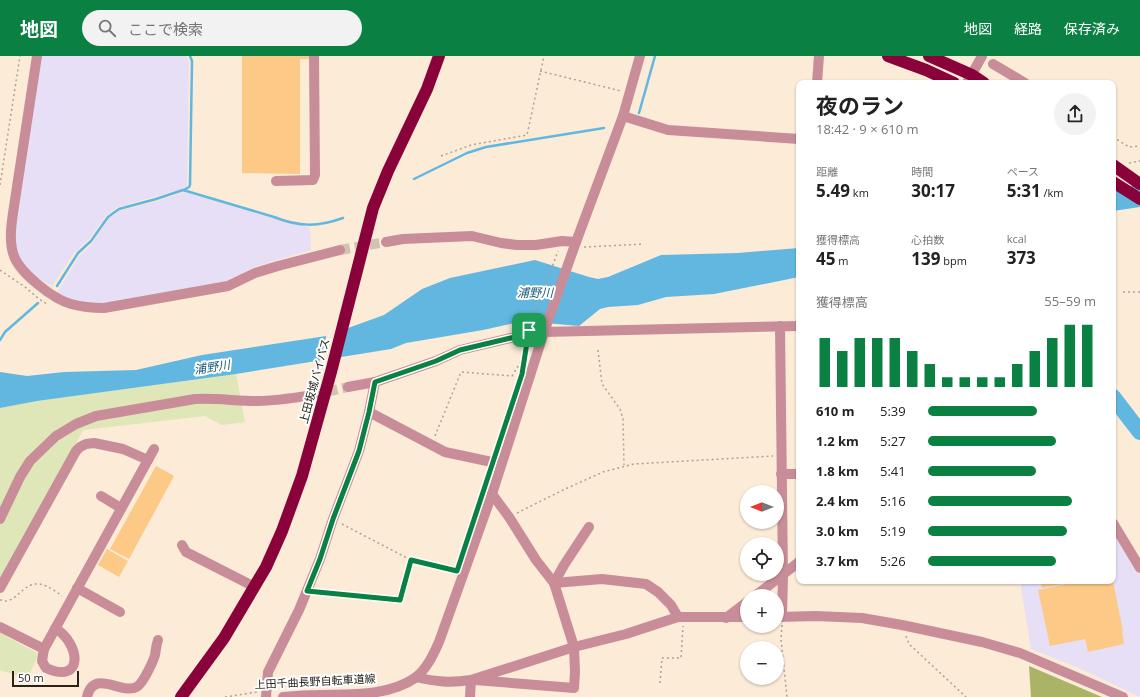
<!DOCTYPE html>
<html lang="ja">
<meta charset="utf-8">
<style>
body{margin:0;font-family:"Open Sans","Noto Sans JP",sans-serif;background:#f2f2f2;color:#222;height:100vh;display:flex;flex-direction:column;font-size:15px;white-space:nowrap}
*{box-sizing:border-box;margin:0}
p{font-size:13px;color:#767676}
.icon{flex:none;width:22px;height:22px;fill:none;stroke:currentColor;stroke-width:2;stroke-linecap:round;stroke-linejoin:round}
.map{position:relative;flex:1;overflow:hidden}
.details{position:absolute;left:796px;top:24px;width:320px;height:504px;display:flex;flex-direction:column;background:#fff;border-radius:8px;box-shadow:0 1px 3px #0004}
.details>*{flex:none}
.needle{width:26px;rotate:270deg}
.buttons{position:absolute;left:740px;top:429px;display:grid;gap:8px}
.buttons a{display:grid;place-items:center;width:44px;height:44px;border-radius:50%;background:#fff;box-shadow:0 1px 3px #0004;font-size:20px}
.scale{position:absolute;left:12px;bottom:10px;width:67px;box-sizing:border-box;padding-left:4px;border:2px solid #28221b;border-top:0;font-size:11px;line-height:14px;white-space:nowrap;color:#28221b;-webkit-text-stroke:3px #fff;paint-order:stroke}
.pin{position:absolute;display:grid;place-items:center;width:34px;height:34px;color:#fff;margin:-17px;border-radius:8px;box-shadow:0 2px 6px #0006}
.round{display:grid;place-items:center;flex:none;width:42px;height:42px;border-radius:21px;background:#f2f2f2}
.head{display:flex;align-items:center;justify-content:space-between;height:68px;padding:0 20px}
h1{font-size:22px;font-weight:700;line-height:30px}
.figures{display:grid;grid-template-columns:repeat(3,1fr);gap:6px;height:68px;padding:4px 20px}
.figures div{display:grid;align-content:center}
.figures b{font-size:17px;font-weight:700}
.figures small{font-size:11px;font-weight:400}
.figures p{font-size:11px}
.chart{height:112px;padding:8px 20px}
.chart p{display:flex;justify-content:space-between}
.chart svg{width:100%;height:72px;margin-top:4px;stroke:#0b8043;stroke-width:6}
ul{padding:0 20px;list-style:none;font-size:13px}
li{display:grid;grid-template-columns:64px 48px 1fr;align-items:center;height:30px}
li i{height:10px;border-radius:5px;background:#0b8043}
header{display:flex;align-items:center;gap:24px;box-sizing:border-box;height:56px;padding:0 20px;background:#0b8043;color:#fff}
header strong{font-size:19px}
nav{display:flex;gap:22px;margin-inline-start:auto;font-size:14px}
.search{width:280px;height:36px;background:#f2f2f2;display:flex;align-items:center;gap:10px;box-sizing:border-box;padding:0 14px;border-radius:22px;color:#767676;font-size:15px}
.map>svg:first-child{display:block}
.industrial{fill:#e7dff5}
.green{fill:#dfe6b7}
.forest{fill:#aab366}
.water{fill:#62b7e0}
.pier{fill:#fbebd7}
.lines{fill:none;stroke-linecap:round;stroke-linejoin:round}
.stream{stroke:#62b7e0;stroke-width:2.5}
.river{stroke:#62b7e0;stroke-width:16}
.building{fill:#fcc987}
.minor-tunnel{stroke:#d1c3b1;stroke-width:10;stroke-dasharray:10 5;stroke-linecap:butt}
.path{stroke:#afa293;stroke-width:1.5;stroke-dasharray:2 3;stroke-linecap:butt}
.minor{stroke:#c88d98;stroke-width:10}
.highway{stroke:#89023a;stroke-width:12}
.route-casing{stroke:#fff;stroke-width:8}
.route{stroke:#0b8043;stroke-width:5}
.labels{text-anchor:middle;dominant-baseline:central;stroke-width:4;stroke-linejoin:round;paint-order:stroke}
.street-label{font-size:11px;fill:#28221b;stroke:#fff}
.water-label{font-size:12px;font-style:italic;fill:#175976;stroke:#fff}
</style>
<header>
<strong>地図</strong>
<div class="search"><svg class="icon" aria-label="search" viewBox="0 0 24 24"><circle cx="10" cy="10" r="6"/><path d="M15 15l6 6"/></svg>ここで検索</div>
<nav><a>地図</a><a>経路</a><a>保存済み</a></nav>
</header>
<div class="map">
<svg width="1140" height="641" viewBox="0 0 1140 641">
<rect width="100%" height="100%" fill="#fbebd7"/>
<g class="industrial">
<path d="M 40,0 L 186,0 L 189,7 L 187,131 L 182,133 L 118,151 L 112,155 L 106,160 L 89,183 L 74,197 L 52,230 L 28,217 L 22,209 L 14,185 Z"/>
<path d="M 184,136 L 273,162 L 286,167 L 310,171 L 311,194 L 254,211 L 226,226 L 104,248 L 70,244 L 57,237 L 79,200 L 91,189 L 109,162 L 114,159 L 119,155 L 157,145 Z"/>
<path d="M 1113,477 L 1140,519 L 1140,641 L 1079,612 L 1031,593 L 1020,525 L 1113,525 Z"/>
</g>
<g class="green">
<path d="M 236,318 L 245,366 L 222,369 L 205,360 L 83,374 L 0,528 L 0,352 L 37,345 Z"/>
<path d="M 0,577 L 39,598 L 27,623 L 0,614 Z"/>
</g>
<path class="forest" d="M 1029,610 L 1102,641 L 1031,641 Z"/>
<g class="water">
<path d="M 1140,129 L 1140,151 L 1113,155 L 1113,132 Z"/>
<path d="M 799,192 L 799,221 L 714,238 L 666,241 L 638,249 L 608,251 L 600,253 L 579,270 L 523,265 L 483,274 L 406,287 L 391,293 L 236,318 L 37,345 L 0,352 L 0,316 L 27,320 L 64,316 L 136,314 L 202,299 L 326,280 L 384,259 L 422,233 L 450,222 L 535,204 L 589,221 L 598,223 L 608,221 L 661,199 L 738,197 Z"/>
</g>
<path class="pier" d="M 349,269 L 340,303 L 320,306 L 327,277 Z"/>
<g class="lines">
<g class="stream">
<path d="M 639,57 L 655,0"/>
<path d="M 414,123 L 467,97 L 486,91 L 604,72"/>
<path d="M 184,134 L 189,131 L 190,129 L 192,5 L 190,0"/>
<path d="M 57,230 L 78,197 L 91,185 L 108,161 L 119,153 L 156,143 L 183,134 L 274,161 C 299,171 318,171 343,162"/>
<path d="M 0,284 L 5,276 L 38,247"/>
</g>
<path class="river" d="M 1113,341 L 1140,376"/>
</g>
<g class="building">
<path d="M 242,0 L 309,0 L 309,3 L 300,3 L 300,118 L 242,117 Z"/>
<path d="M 156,410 L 174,420 L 129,503 L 110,493 Z"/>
<path d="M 107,493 L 128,505 L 119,521 L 98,509 Z"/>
<path d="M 1040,525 L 1072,525 L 1072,526 L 1042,532 Z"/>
<path d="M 1081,525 L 1113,525 L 1123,575 L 1122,575 L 1124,588 L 1088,596 L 1085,583 L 1050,590 L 1038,534 Z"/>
</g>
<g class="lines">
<g class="minor-tunnel">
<path d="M 340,194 L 386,186"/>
<path d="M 313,339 L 348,331"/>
</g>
<g class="path">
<path d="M 540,15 L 621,35"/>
<path d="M 1113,81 L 1129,91 L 1140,90"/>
<path d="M 441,100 L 471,89 L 527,79 L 544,0"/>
<path d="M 1129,107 L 1140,105"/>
<path d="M 0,129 L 20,0"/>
<path d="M 584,191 L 644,188"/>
<path d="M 0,214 L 25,231 L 39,243 L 47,248"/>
<path d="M 1123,236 L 1140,236"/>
<path d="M 532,266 L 558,195"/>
<path d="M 598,294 L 602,328 L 620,353 L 623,363 L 624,409"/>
<path d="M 523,307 L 527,283"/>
<path d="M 435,380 L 461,316 L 512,320 L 520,307"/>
<path d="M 517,457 L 563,434 L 603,416 L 634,408 L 773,400"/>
<path d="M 342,468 L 411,504 L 454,515"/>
<path d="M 317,536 L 399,544 L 411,504"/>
<path d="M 0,544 C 2,544 4,545 6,545 C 19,544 26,521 46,530 C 51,532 57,536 62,540"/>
<path d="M 782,569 L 781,583 L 787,641"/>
<path d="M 906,580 L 909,588 L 966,641"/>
<path d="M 660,627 L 662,602 L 681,602 L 683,570"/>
<path d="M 225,641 L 257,636"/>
</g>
<g class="minor">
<path d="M 37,0 L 13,157 C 11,171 9,187 14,200 C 20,217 53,243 71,248 C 82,251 93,252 104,252 L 228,230 L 255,217 L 278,210 L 340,194"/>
<path d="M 993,8 L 1025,27"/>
<path d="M 817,27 L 819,0"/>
<path d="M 967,27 L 982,0"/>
<path d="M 623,60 L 668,74 L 799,83"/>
<path d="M 276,125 L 313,124 L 315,119 L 314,0"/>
<path d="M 386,186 L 403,183 L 472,180 L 501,187 L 517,189 L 536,189 L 562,185 L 576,186"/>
<path d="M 780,270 L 783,519 L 782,561"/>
<path d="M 348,331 L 375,326 L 436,305 L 460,294 L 515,281 L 523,274 L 544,276 L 799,270"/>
<path d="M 369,356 L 445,396 L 501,408"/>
<path d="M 781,418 L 799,418"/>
<path d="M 101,440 L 121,452"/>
<path d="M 0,463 L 20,421 L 30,405 L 56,380 L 76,368 L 96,360 L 195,343 C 216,342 237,345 257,345 C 276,345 294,342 313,339"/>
<path d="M 1113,467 L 1140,512"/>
<path d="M 182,489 L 186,496 L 255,531"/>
<path d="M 554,527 L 602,523 L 646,528 L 658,536 L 671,549 L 678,561"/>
<path d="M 554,527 L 564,509 L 589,471"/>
<path d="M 0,532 L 76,395 L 80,391 L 86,388 L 94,387 L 123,393 L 148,404"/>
<path d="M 77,532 L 120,556"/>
<path d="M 755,540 L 799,506"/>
<path d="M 777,561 L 816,560 L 862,562 L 902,569 L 982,586 L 1020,597 L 1123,641"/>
<path d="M 726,562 L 747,546"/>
<path d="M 0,571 L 44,593"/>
<path d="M 55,572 C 81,588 84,629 46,612 L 42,605 L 44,593 L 154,393"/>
<path d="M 416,621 C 436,626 451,627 471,624 L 574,591 L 626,578 L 678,561 L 747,561"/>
<path d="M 475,624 L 574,632 L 575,616 L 574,591 L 554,527 L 536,504 L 509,461 L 492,438"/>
<path d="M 87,641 C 94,611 123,641 138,630 C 144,625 153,606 155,599 C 156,594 156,589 158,584"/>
<path d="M 266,641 L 268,616 L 299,554 L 320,503 L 333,463 L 359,395 L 369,356 L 375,326"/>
<path d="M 283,641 C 294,640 306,639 317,639 C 349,638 387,641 415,622 C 427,613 433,599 439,586 L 492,438 L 544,276 L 576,186 L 623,60 L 640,0"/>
<path d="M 470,641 L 471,624"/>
</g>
<g class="highway">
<path d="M 888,0 L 926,14 L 954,27"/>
<path d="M 929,0 L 972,19 L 984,27"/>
<path d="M 1113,109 L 1140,128"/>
<path d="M 1113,126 L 1140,143"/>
<path d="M 181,641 L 224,582 L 266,511 L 282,475 L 302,420 L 331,316 L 373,152 L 388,115 L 427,33 L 439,0"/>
</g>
</g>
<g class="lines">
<g class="route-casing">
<path id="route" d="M 522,274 L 529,274 L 522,318 L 457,515 L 411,504 L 400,544 L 307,535 L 320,503 L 333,463 L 359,395 L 369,356 L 375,326 L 436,305 L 460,294 L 515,281 Z"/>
</g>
<use href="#route" class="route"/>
</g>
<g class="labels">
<g class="street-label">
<text transform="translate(314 325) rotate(-75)">上田坂城バイパス</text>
<text transform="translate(315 625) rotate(-3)">上田千曲長野自転車道線</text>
</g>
<g class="water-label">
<text x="535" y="236">浦野川</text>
<text transform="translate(212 311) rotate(-8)">浦野川</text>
</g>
</g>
</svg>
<div class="buttons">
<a><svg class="needle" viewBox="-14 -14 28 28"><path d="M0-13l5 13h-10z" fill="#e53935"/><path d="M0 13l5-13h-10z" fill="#767676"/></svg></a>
<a><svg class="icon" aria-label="locate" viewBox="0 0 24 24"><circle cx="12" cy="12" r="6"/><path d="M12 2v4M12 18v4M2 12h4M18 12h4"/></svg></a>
<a>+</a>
<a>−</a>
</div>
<div class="scale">50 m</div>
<div class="pin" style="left:529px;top:274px;background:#1e9e55"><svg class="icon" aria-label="arrive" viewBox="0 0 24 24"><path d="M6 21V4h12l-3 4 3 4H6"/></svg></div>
<section class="details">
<div class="head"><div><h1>夜のラン</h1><p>18:42 · 9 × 610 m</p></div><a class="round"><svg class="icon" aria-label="share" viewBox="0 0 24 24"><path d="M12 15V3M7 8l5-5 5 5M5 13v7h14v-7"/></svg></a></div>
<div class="figures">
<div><p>距離</p><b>5.49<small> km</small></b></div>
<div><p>時間</p><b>30:17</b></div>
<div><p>ペース</p><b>5:31<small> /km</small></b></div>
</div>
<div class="figures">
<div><p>獲得標高</p><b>45<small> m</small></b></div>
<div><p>心拍数</p><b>139<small> bpm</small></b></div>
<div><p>kcal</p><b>373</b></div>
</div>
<div class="chart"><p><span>獲得標高</span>55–59 m</p>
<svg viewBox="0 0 160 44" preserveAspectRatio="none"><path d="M5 44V14M15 44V22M25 44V14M35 44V14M45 44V14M55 44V22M65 44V30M75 44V38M85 44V38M95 44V38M105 44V38M115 44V30M125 44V22M135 44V14M145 44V6M155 44V6"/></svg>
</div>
<ul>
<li><b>610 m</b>5:39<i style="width:65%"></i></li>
<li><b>1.2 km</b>5:27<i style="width:76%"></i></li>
<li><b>1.8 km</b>5:41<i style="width:64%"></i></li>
<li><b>2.4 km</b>5:16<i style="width:86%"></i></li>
<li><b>3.0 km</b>5:19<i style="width:83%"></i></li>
<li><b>3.7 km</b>5:26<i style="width:76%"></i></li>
</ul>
</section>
</div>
